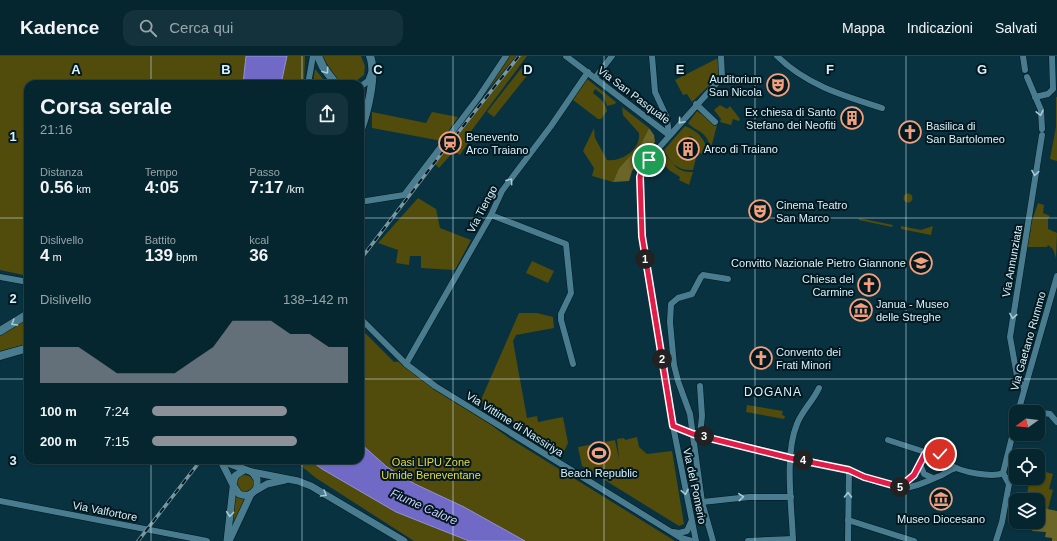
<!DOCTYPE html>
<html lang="it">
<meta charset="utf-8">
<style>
body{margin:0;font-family:Arial,sans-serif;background:#14323b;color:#f1f3f6;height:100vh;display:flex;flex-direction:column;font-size:15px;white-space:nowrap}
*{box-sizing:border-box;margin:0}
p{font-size:13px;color:#98a5aa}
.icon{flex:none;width:22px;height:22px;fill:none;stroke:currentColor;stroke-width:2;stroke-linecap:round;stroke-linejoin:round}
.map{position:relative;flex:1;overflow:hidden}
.details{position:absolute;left:24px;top:24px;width:340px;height:384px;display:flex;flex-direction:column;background:#06262f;border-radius:12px;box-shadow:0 1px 3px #0004,0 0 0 1px #27434b}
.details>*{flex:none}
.needle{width:26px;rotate:255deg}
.fabs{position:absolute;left:1009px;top:349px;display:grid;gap:8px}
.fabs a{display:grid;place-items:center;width:36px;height:36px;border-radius:8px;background:#06262f;box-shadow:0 1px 3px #0004,0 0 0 1px #27434b;font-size:20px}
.pin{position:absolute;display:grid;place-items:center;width:34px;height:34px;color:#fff;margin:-17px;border:2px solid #fff;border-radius:50%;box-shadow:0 1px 4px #0007}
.km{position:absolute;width:20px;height:20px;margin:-10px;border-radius:50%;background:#222;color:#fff;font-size:11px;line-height:20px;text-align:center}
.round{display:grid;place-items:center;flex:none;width:42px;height:42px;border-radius:12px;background:#14323b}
.summary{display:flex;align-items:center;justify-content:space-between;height:68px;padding:0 16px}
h1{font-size:22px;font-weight:800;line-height:30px}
.metrics{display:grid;grid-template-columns:repeat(3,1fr);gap:6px;height:68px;padding:4px 16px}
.metrics div{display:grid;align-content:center}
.metrics b{font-size:17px;font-weight:800}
.metrics small{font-size:11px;font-weight:400}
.metrics p{font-size:11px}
.chart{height:112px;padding:8px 16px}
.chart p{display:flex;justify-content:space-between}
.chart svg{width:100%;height:72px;margin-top:4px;fill:#8c9099;opacity:.7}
ul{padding:0 16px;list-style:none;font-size:13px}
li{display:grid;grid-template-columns:64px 48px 1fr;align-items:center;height:30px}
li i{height:10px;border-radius:5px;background:#8c9099}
header{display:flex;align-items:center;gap:24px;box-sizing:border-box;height:56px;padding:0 20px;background:#06262f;border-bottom:1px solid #27434b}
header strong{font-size:19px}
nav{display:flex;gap:22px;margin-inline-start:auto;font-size:14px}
.search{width:280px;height:36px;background:#14323b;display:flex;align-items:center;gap:10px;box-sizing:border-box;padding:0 14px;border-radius:12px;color:#98a5aa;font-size:15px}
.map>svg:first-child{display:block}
.green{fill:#514b0c}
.forest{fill:#6b6527}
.water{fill:#706ac6;stroke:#8f93d6}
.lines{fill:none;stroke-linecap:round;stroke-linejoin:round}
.minor-casing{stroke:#001821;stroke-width:7}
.tertiary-casing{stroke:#001821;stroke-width:8}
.secondary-casing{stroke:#001821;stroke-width:9}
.minor{stroke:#497c8f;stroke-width:6}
.tertiary{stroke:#497c8f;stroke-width:7}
.secondary{stroke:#497c8f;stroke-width:8}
.rail-casing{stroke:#7697a3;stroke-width:3.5}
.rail{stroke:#03181f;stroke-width:2;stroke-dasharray:6;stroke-linecap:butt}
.oneway{stroke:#a6c9d6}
.route-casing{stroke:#fff;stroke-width:8}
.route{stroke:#e11d48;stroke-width:5}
.grid{fill:none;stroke:#d8f2fd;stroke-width:1;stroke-opacity:0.55}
.labels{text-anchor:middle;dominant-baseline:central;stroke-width:4;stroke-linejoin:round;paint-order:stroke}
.poi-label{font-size:11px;fill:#d8f2fd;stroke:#03181f;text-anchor:start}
.street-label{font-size:11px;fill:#d8f2fd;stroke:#03181f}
.park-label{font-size:11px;fill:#e9da3a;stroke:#03181f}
.neighbourhood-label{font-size:12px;letter-spacing:1px;fill:#d8f2fd;stroke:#03181f}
.water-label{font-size:12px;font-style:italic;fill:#cbccfd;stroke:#03181f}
.grid-label{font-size:13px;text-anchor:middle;font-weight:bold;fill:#d8f2fd;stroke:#03181f;stroke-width:4;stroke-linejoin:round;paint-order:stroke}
</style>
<header>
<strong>Kadence</strong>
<div class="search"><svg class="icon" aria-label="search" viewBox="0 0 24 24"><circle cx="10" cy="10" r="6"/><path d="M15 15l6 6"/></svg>Cerca qui</div>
<nav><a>Mappa</a><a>Indicazioni</a><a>Salvati</a></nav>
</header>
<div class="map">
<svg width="1057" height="485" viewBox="0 0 1057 485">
<rect width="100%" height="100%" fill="#08323f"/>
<g class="green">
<path d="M 0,0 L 305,0 L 304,28 L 28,28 L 28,220 L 0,214 Z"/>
<path d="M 322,0 L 361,0 L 365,10 L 364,19 L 352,28 L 340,28 Z"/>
<path d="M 509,0 L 516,0 L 483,40 Z"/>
<path d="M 521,0 L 527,0 L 472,74 L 470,84 L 460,99 L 454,95 L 439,112 L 435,108 Z"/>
<path d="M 718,2 L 720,17 L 719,20 L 692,46 L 687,38 L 683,39 L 675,24 Z"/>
<path d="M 523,10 L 530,16 L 494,61 L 487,56 Z"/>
<path d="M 315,13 L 327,28 L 313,28 Z"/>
<path d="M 587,23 L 616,46 L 615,48 L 607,50 L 603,39 L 595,33 L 593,37 C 600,43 605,45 607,55 L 601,63 L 598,63 L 573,44 Z"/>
<path d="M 1056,41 L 1057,41 L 1057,105 L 1050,103 L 1056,71 Z"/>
<path d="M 720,49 L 727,53 L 730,50 L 740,63 L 739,65 L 733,63 L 731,69 L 720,66 L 721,63 L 714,54 Z"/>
<path d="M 622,51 L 649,72 L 641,88 L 619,112 L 613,126 L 592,120 L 594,112 L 583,95 L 594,72 L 595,82 L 607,104 C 622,106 641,93 639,77 L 623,59 Z"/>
<path d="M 697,55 L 717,69 L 711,92 C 705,73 699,78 688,67 Z"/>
<path d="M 372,56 L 426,67 L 432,56 L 458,61 L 442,85 L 372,72 Z"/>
<path d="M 685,70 C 698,75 707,84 707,98 L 694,97 L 698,90 L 698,86 L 691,80 L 685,82 L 686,85 L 678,95 L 685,102 L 683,105 L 691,99 L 696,102 L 693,114 C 678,115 670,107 664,94 Z"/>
<path d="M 664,98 C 675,108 675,116 693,116 L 689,129 L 679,124 L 680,121 L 669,114 L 662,106 L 655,106 L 661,99 Z"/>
<circle cx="908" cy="142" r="4.5"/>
<path d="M 418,142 L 436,153 L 440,172 L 471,184 L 455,214 L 421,212 L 421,200 L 410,200 L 409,209 L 396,207 L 398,194 L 378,187 Z"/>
<path d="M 1038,147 L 1044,149 L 1043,157 L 1050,160 L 1048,163 L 1048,173 L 1057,177 L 1056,202 L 1053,193 L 1048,189 L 1047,191 L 1026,191 L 1031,174 L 1029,174 Z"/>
<path d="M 859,162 L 893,169 L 892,171 L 859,164 Z"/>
<path d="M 901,170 L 921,174 L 933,170 L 931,179 L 901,173 Z"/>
<path d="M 532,205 L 554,215 L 548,227 L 526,217 Z"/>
<path d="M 519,257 L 537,257 L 553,261 L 554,272 L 516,279 L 513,285 L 527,362 L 537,360 L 538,366 L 563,361 L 568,387 L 563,398 L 480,346 Z"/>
<path d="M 28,263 L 26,272 L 28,288 L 0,295 L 0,280 Z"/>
<path d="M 360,272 L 394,306 L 404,305 L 509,382 L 675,485 L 414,485 L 316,422 L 294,404 L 360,404 Z"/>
<path d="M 747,349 L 783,355 L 782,359 L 785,360 L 784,363 L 746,356 Z"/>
<path d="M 637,381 L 639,391 L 647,398 L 672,395 L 684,468 L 679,470 L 582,410 L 578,391 L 615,384 L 619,403 L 617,383 L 624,382 L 625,384 Z"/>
<path d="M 1038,414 L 1053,418 L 1049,433 L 1053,434 L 1048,453 L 1038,453 L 1038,444 L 1032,444 L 1033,439 L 1027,438 L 1030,422 L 1038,422 Z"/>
<circle cx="245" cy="428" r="9"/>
<path d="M 234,439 L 246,444 L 232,471 Z"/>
</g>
<g class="forest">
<path d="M 649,72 L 654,79 L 655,86 L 632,115 L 629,125 L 613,126 L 619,112 L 641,88 Z"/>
<path d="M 1038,451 L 1057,455 L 1057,485 L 1052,485 L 1052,482 L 1045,481 L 1046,476 L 1032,475 L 1035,466 L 1038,466 Z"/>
</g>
<g class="water">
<path d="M 246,0 L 287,0 L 281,28 L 243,28 Z"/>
<path d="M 360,387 L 387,411 L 415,428 L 464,451 L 525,485 L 469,485 L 396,456 L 322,413 L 310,404 L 360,404 Z"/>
</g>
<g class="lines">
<g class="minor-casing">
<g id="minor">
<path d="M 566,0 L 669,79"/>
<path d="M 652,0 L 655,36 L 667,62 L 669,79"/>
<path d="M 777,0 C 806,29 844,40 882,52"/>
<path d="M 1023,0 L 1025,14"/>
<path d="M 1027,21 L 1041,54 L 1042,73"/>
<path d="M 595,22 L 612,0"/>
<path d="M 308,28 L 313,0"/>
<path d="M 360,31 L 368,25 L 371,17"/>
<path d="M 1035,41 L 1048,38 L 1053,33 L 1052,0"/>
<path d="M 696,48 L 715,66"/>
<path d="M 366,145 L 404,139 L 478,42 L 506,0"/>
<path d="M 491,159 L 566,188 L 571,237 L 561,258 L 561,264 L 573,308"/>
<path d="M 0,221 L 28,226"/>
<path d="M 360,262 L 406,308 L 435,330 L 681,482 L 692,485"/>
<path d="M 406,308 L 491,159 L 502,135 L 551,70 L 588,16"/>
<path d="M 1024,333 L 1017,320 L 1010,281 L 1042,79"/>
<path d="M 1019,353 L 1050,358 L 1057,366"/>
<path d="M 1018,356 L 1057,220"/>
<path d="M 673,370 L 703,380 L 849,414 C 863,421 890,432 905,432 C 915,431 928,425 937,421 C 945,419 947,414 956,412"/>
<path d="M 700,379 L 702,360 L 700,330"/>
<path d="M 888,384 L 928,397"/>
<path d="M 920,408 L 924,418 L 933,422"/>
<path d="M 1003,417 L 1016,365"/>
<path d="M 900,431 L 914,419 L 923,400 L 931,396 C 942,396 943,404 951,409 C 960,416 993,422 1003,417"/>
<path d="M 0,445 L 207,485"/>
<path d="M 702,446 L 749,441 L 791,441"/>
<path d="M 848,464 L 914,485"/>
<path d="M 673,476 L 679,477 L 687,475 L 691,466"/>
<path d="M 696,485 L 673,370 L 645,203 L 641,173 L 640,121 L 643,111 L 656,95 L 722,21 L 721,0"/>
<path d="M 713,485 L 702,446 L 690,358 L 678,325 L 674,309 L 670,266 L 671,248 L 678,242 L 692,238 L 701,221 L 703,219 L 728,223"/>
<path d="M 748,485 L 793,483"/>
<path d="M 793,485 C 792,452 784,399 797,368 C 802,355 813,345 819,332"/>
<path d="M 848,485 L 849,414"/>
<path d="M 996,485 L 1002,466 L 1009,428 L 1003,417"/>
</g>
</g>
<g class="tertiary-casing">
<g id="tertiary">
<path d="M 219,404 L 252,416 L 257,423 L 257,431 C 253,439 247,441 239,438 L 233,429 L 235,420 L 244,414"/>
<path d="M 221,405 L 232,427"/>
<path d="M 252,416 L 298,425 L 311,430 L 404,485"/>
<path d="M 255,435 L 267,428 L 285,424"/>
<path d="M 227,485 L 233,432"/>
<path d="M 229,485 L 251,438"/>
</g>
</g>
<g class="secondary-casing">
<g id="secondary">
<path d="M 318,0 L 323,11 L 336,28"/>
<path d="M 360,76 C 367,58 377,19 370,0"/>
<path d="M 0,275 L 28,258"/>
<path d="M 0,300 L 28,292"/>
</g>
</g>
<use href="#minor" class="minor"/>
<use href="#tertiary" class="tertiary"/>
<use href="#secondary" class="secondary"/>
<g class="rail-casing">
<g id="rail">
<path d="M 360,204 L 441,98 L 519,0"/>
<path d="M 138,485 L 201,404"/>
</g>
</g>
<use href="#rail" class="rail"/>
</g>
<defs><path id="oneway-chevron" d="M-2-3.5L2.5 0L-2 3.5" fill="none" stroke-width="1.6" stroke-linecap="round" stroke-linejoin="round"/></defs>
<g class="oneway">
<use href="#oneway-chevron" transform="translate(326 15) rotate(54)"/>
<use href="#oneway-chevron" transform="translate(1040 57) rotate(78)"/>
<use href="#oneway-chevron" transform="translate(681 65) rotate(131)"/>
<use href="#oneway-chevron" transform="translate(1035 117) rotate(100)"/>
<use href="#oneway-chevron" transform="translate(510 125) rotate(-54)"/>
<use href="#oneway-chevron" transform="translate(1013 260) rotate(100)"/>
<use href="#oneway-chevron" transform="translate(14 267) rotate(149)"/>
<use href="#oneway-chevron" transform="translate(685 436) rotate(79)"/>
<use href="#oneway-chevron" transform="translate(324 438) rotate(30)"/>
<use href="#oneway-chevron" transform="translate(848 439) rotate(-89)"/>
<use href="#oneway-chevron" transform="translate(741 441) rotate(-5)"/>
<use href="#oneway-chevron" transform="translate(230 458) rotate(95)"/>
</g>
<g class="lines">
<g class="route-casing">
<path id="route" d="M 649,104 L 643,111 L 640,121 L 642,180 L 673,370 L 693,378 L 790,402 L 849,414 L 864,421 L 900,431 L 914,419 L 925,398 L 934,396 L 940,398"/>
</g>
<use href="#route" class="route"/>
</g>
<path class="grid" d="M 151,0 L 151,28M 302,0 L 302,28M 453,0 L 453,485M 604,0 L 604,485M 755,0 L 755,485M 906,0 L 906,485M 0,162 L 28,162M 360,162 L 1057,162M 0,323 L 28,323M 360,323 L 1057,323M 151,404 L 151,485M 302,404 L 302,485"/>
<defs>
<g id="theatre-ring" transform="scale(1.15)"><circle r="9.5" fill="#03181f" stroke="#f2a17e" stroke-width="1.5"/><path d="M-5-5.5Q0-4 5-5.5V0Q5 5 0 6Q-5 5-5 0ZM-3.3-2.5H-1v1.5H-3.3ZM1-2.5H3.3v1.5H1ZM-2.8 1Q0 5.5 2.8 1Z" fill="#f2a17e"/></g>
<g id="building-ring" transform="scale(1.15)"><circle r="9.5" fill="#03181f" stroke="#f2a17e" stroke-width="1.5"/><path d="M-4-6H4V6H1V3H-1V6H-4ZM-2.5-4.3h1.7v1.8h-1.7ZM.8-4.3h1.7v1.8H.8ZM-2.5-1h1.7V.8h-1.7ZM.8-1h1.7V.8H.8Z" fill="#f2a17e"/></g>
<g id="church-ring" transform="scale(1.15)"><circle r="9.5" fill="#03181f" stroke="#f2a17e" stroke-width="1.5"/><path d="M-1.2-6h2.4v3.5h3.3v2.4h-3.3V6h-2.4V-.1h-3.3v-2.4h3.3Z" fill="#f2a17e"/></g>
<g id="station-ring" transform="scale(1.15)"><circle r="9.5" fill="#03181f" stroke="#f2a17e" stroke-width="1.5"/><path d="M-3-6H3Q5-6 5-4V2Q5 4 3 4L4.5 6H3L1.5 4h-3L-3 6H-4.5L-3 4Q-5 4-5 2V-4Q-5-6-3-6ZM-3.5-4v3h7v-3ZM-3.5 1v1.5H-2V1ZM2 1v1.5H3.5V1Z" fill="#f2a17e"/></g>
<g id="school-ring" transform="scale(1.15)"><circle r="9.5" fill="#03181f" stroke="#f2a17e" stroke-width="1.5"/><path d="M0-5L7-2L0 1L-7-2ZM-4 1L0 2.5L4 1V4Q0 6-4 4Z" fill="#f2a17e"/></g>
<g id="museum-ring" transform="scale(1.15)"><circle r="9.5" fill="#03181f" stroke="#f2a17e" stroke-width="1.5"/><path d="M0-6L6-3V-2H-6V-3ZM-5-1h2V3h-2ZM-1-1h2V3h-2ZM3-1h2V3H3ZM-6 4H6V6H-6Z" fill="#f2a17e"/></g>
<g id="stadium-ring" transform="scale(1.15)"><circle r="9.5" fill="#03181f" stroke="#f2a17e" stroke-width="1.5"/><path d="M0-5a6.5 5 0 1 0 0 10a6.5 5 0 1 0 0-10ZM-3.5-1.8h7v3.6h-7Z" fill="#f2a17e"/></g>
</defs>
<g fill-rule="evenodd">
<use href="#theatre-ring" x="778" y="29"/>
<use href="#building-ring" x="852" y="62"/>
<use href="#church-ring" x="910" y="76"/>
<use href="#station-ring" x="450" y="87"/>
<use href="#building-ring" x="688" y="93"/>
<use href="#theatre-ring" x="760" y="155"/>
<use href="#school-ring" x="921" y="207"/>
<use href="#church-ring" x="869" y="229"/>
<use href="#museum-ring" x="861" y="254"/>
<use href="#church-ring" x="761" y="302"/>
<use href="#stadium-ring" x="599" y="397"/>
<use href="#museum-ring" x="941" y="443"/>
</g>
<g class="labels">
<g class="poi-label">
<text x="762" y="23" text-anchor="end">Auditorium<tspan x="762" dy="13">San Nicola</tspan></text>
<text x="836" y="56" text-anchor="end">Ex chiesa di Santo<tspan x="836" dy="13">Stefano dei Neofiti</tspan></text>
<text x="926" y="70">Basilica di<tspan x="926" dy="13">San Bartolomeo</tspan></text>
<text x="466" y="81">Benevento<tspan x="466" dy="13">Arco Traiano</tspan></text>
<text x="704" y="93">Arco di Traiano</text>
<text x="776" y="149">Cinema Teatro<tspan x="776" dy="13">San Marco</tspan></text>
<text x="906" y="207" text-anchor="end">Convitto Nazionale Pietro Giannone</text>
<text x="854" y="223" text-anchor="end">Chiesa del<tspan x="854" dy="13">Carmine</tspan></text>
<text x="876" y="248">Janua - Museo<tspan x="876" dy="13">delle Streghe</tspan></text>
<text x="776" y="296">Convento dei<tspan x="776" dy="13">Frati Minori</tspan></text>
<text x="599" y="417" text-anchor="middle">Beach Republic</text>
<text x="941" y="463" text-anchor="middle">Museo Diocesano</text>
</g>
<g class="street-label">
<text transform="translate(634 39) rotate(37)">Via San Pasquale</text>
<text transform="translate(482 153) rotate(-62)">Via Tiengo</text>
<text transform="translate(1012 205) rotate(-80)">Via Annunziata</text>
<text transform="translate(1028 285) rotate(-74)">Via Gaetano Rummo</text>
<text transform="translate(515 368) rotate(32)">Via Vittime di Nassiriya</text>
<text transform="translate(695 430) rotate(78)">Via del Pomerio</text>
<text transform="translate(105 455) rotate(11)">Via Valfortore</text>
</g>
<g class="park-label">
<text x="431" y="406">Oasi LIPU Zone<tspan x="431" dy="13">Umide Beneventane</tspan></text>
</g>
<g class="neighbourhood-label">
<text x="773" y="336">DOGANA</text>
</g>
<g class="water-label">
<text transform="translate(424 451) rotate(24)">Fiume Calore</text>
</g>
</g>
<g class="grid-label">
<text x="76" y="18">A</text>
<text x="226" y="18">B</text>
<text x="378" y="18">C</text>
<text x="528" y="18">D</text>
<text x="680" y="18">E</text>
<text x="830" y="18">F</text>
<text x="982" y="18">G</text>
<text x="13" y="85">1</text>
<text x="13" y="247">2</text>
<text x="13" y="409">3</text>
</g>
</svg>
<div class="fabs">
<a><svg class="needle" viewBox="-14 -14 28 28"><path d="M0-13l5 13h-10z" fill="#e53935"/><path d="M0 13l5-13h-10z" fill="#98a5aa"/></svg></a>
<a><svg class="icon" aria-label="locate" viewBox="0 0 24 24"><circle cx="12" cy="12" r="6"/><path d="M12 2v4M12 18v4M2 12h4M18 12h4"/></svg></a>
<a><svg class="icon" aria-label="layers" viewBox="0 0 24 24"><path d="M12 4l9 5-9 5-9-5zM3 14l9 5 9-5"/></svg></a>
</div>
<div class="pin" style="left:649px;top:104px;background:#1e9e55"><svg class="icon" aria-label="arrive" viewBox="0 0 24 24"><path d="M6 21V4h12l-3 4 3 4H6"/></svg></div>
<div class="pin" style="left:940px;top:398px;background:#d93025"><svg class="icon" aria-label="check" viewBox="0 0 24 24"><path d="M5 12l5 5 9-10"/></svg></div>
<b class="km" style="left:645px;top:203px">1</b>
<b class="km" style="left:662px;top:303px">2</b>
<b class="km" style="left:704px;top:380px">3</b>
<b class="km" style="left:803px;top:404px">4</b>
<b class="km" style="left:900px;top:431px">5</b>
<section class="details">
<div class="summary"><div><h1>Corsa serale</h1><p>21:16</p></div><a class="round"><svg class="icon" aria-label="share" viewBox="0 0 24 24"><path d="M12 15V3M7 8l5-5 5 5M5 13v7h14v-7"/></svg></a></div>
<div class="metrics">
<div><p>Distanza</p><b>0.56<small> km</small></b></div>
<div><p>Tempo</p><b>4:05</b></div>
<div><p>Passo</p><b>7:17<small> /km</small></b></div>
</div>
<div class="metrics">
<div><p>Dislivello</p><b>4<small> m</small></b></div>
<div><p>Battito</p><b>139<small> bpm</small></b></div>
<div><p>kcal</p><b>36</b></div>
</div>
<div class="chart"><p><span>Dislivello</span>138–142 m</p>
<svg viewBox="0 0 160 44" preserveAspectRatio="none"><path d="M0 44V22L10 22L20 22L30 30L40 38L50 38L60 38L70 38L80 30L90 22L100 6L110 6L120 6L130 14L140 14L150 22L160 22V44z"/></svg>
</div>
<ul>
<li><b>100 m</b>7:24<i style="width:69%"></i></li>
<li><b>200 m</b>7:15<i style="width:74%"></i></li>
</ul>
</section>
</div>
